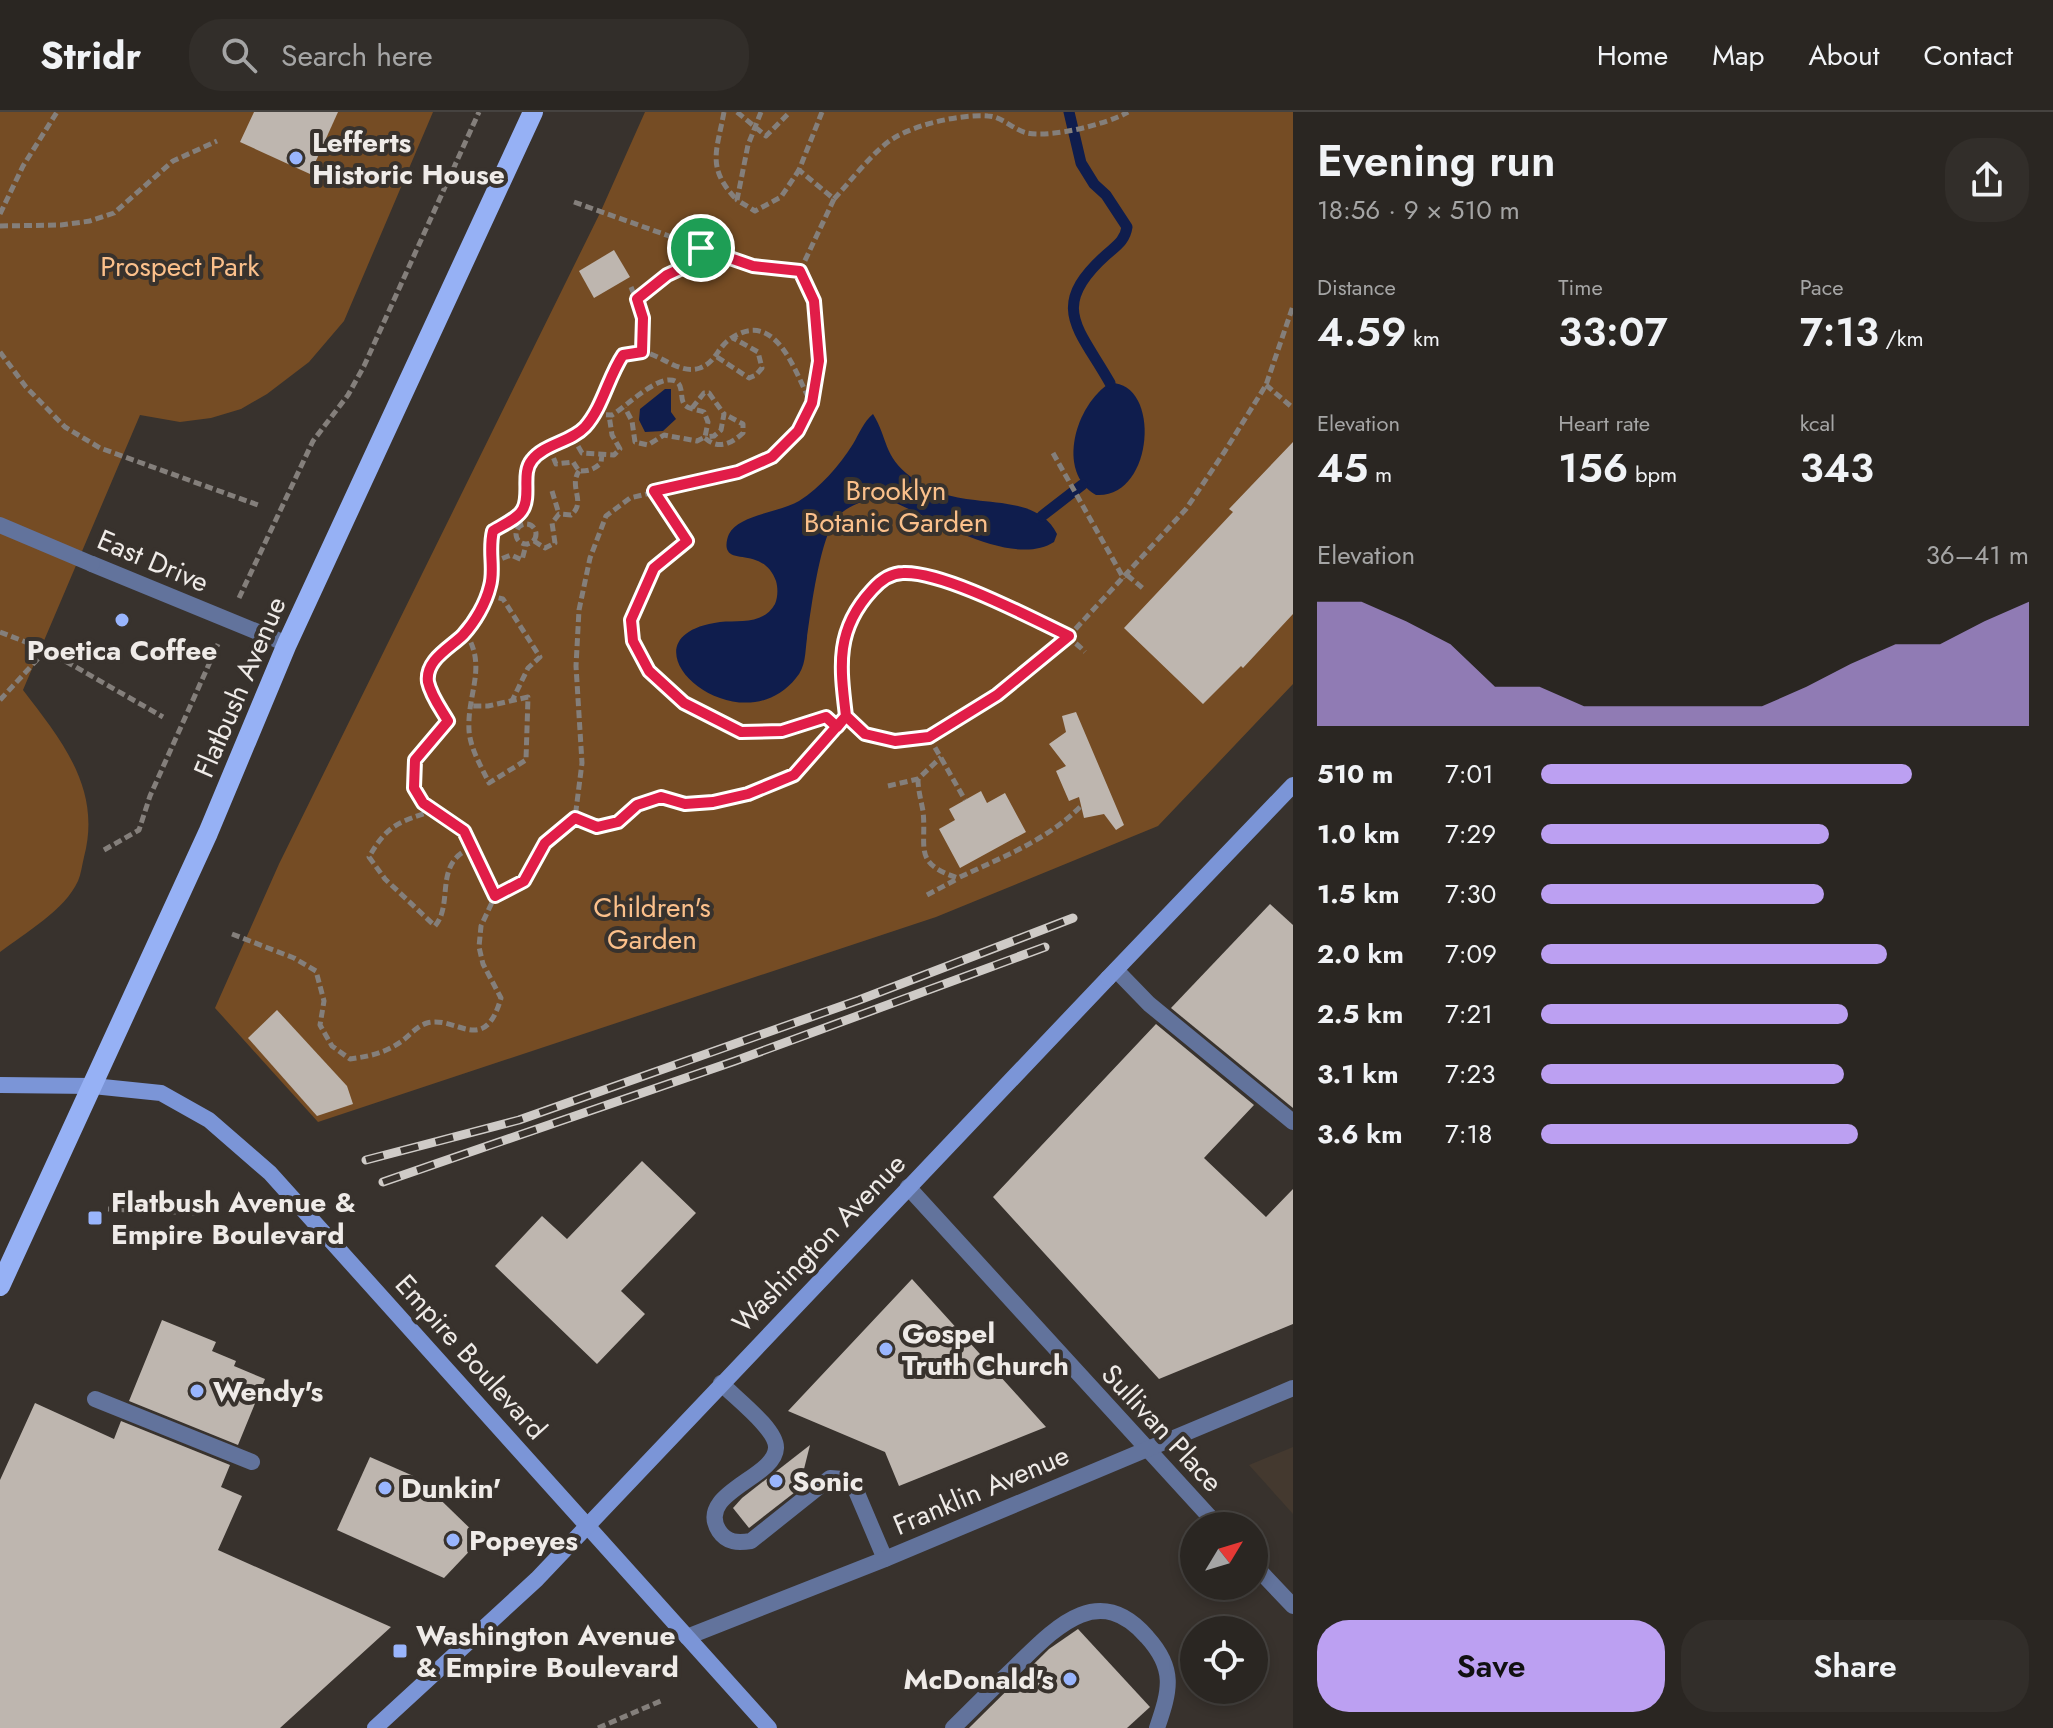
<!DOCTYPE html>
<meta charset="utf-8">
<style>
body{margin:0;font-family:Jost,sans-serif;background:#322e2a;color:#f1f3f6;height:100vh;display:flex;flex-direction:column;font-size:30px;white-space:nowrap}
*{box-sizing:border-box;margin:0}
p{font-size:26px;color:#a5a5a5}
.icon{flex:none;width:44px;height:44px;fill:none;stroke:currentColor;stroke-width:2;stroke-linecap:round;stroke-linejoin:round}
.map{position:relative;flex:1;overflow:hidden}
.details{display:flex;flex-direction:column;background:#2a2622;width:760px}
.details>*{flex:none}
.needle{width:52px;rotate:52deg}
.controls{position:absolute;left:1180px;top:1400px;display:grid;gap:16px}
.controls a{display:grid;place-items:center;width:88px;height:88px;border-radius:50%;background:#2a2622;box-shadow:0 4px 12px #0003,0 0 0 2px #464340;font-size:40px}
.pin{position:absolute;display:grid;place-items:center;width:68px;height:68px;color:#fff;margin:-34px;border:4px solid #fff;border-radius:50%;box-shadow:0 2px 8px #0007}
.round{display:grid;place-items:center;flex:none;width:84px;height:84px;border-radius:32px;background:#322e2a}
.headline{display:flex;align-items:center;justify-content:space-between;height:136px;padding:0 24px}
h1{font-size:44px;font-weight:600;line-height:60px}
.figures{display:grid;grid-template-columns:repeat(3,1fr);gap:12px;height:136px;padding:8px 24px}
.figures div{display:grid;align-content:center}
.figures b{font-size:40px;font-weight:600}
.figures small{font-size:22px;font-weight:400}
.figures p{font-size:22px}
.chart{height:224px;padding:16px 24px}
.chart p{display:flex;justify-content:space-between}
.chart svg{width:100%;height:144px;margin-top:8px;fill:#bca0f2;opacity:.7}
.primary-button{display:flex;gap:16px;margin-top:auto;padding:16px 24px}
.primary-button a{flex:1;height:92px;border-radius:32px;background:#bca0f2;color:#111;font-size:32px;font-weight:600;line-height:92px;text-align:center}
.primary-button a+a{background:#322e2a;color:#f1f3f6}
ul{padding:0 24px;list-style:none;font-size:26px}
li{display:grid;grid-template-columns:128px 96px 1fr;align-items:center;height:60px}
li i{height:20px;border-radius:10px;background:#bca0f2}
header{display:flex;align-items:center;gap:48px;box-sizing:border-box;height:112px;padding:0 40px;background:#2a2622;border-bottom:2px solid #464340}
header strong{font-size:38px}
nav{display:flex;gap:44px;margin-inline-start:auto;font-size:28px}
.search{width:560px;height:72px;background:#322e2a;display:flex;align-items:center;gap:20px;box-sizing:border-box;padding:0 28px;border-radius:32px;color:#a5a5a5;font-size:30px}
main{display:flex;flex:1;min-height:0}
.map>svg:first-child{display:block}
.built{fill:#44392f}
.green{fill:#754c24}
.water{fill:#0f1d4d}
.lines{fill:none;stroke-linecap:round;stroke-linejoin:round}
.stream{stroke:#0f1d4d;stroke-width:11}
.building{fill:#beb6af}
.path{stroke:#847f7b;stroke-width:5;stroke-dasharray:8 4;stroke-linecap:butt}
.lane{stroke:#62739c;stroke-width:16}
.street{stroke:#62739c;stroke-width:16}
.secondary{stroke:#7b95d7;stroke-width:16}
.primary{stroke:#96b1f5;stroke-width:20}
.rail-casing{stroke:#cfcbc7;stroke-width:9}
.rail{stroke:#38322d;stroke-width:6;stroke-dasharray:18;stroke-linecap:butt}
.secondary-bridge{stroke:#7b95d7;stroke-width:16}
.route-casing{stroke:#fff;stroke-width:16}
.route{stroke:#e11d48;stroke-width:10}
.poi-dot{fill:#99b5fd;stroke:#38322d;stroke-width:3}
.labels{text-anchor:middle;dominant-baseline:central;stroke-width:8;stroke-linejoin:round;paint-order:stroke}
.poi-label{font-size:28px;font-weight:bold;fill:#efebe8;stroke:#38322d;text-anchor:start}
.park-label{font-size:28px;fill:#fbc08b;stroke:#38322d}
.street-label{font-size:28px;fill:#efebe8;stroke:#38322d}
</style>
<header>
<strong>Stridr</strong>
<div class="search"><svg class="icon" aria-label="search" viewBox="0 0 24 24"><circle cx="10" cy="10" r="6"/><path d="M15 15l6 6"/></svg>Search here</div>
<nav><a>Home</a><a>Map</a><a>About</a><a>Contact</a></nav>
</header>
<main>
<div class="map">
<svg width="1293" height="1616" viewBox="0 0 1293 1616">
<rect width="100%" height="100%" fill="#38322d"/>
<path class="built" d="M 1293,1335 L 1293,1402 L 1249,1353 Z"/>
<g class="green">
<path d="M 0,0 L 433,0 L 344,209 L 309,250 L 267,282 L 241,297 L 211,306 L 180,310 L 140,303 L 23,578 C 62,629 102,677 84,745 C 82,753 81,762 78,769 C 65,798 25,821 0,840 Z"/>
<path d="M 645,0 L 1293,0 L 1293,572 L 1158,714 L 936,805 L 318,1010 L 215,896 L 279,752 L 600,101 Z"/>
</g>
<g class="water">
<path d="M 1110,271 C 1162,270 1154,387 1096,383 C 1055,360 1076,292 1110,271 Z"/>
<path d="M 665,277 L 671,277 L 671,300 L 676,307 L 663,319 L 645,320 L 639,308 L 640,297 Z"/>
<path d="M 873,302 C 888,326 883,344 911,365 C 928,379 952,386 975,388 C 1004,392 1042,391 1057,422 L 1054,430 C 1011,458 924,401 882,385 C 866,388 850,392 838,404 C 820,423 811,499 807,526 C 805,540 806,555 796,566 C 737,640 609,525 720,510 C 740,508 763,513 775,492 C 778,485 778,476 776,469 C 765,438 734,450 728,439 C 725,435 727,426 729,422 C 738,403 781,400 799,389 C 821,375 839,354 853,332 C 859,322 864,309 873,302 Z"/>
</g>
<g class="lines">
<g class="stream">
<path d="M 1069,0 L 1081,51 L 1094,72 L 1106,83 L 1127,115 C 1125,129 1116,134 1106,143 C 1048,195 1079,216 1110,271"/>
<path d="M 1042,404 L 1082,373"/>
</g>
</g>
<g class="building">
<path d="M 254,0 L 338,0 L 310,62 L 240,30 Z"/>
<path d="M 614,138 L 630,165 L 594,186 L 579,159 Z"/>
<path d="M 1293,330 L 1293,502 L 1243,556 L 1241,554 L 1203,592 L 1124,516 L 1233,400 L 1229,397 Z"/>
<path d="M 1076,600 L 1124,713 L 1116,718 L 1104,702 L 1084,706 L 1079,685 L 1069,689 L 1056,659 L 1066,654 L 1049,632 L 1066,620 L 1062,604 Z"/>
<path d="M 981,679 L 987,691 L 1005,681 L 1026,720 L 960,756 L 939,717 L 955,708 L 949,697 Z"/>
<path d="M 1270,792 L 1293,813 L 1293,996 L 1171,896 Z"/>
<path d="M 277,898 L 347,974 L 353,992 L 317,1004 L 248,926 Z"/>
<path d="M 1156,912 L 1254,993 L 1204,1046 L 1266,1105 L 1293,1077 L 1293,1212 L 1159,1267 L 993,1085 Z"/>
<path d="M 642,1049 L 696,1101 L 621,1179 L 645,1202 L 597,1252 L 495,1154 L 542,1104 L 567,1127 Z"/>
<path d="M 912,1167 L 1046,1315 L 899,1374 L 885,1340 L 788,1299 Z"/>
<path d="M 162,1208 L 216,1230 L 212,1239 L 236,1249 L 234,1254 L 265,1267 L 238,1333 L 129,1289 Z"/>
<path d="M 35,1291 L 114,1327 L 121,1309 L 230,1353 L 221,1375 L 242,1384 L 218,1438 L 391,1515 L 280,1616 L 0,1616 L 0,1368 Z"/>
<path d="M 810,1333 L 799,1377 L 749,1416 L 733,1396 L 742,1386 Z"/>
<path d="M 370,1345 L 418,1366 L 481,1427 L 444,1466 L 337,1418 Z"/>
<path d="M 1078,1517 L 1150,1595 L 1127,1616 L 969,1616 L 1049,1537 Z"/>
</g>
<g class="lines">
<g class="path">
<path d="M 724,0 C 717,39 706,55 736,87"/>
<path d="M 737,0 L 766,24 L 790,0"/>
<path d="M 761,0 L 748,33 L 737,88 L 755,99 L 781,85 L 799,58"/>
<path d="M 822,0 L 799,58 L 834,87 L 800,159 L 814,189 L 819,249 L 812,291 L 798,319 L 772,345 L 738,360 L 630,386 L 606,404 L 590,446 L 579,498 L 576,554 L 582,651 L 575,706 L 597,715 L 618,710 L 637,693 L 661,685 L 685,692 L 713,690 L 748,682 L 794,663 L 846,604 L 865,622 L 895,629 L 929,625 L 997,583 L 1034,556 L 1069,524 L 1186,397 L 1225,339 L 1266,273 L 1293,194"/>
<path d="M 834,87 C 849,71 876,36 894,26 C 917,12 961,2 988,4 C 1001,4 1014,18 1027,21 C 1051,26 1108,12 1128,0"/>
<path d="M 574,90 L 753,154 L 800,159"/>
<path d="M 0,102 L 23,54 L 57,0"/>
<path d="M 0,114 L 61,113 L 90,109 L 114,101 L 173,49 L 217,29"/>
<path d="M 631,175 L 643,206 L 642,240"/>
<path d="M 637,187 L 667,163 L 695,150 L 701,136"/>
<path d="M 0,240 L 26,275 L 65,315 L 100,336 L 258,393"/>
<path d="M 717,245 L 749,266 L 756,263 L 762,256 L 758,240 L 733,226"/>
<path d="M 1266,273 L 1293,296"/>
<path d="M 692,296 L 704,281 L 709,281 L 724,302 L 721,318 L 714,324 L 705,325"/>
<path d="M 594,302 L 612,303 C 626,295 663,257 678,271 C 684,277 679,289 686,294 C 689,297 699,298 704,300 L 708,310 L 705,325 L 697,329 L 664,323 L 648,333 L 635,330 L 632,309 L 625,296"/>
<path d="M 572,324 L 582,341 L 614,343 L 620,337 L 612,323 L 609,303"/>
<path d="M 705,326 C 718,338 731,332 743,321 L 743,312 L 724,302"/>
<path d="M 549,335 L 556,352 L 573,350 L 579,359 C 589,359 593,358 601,351 L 602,342"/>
<path d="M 1053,341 L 1124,467"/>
<path d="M 552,379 L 559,402"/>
<path d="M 654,380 L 687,429 L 654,456 L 631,508 L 633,529 L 649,559 L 684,591 L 741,620 L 782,619 L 826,605 L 837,615"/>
<circle cx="526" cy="422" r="10"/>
<path d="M 534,429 L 545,436 L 555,431 L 552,411 L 559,402 L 571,403 C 587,390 568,375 579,359"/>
<path d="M 491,451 L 511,443 L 522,448 L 526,433"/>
<path d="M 1127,463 L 1145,478"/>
<path d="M 487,483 L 503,487 L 540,545 L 528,556 L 512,589"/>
<path d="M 239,486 L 313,329 L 348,283 L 364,254 L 479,0"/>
<path d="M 0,520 L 46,538 L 163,605"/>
<path d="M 465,520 C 488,554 467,581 469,618 C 470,636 481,654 489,671 L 526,648 L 528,585 L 488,594 L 472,594"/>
<path d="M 0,588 L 46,538"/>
<path d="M 846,604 C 841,555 835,518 871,478 C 880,469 889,461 902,460 C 931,458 963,477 989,487 C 1023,501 1060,514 1085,540"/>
<path d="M 929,625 L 965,688"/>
<path d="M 918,667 C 918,678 921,688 923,699 C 927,736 912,751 958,766 C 1002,745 1046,729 1081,694"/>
<path d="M 888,674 L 918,667 L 941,645"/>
<path d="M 435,698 C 400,710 388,711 369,745 L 385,767 L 435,814 C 451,795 439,765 456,746 C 460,741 467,738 472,734"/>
<path d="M 104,738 L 139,718 L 150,684 L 218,532"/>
<path d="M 927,783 L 957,767"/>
<path d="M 495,784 L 464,719 L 423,691 L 414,676 L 415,648 L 448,609 C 441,597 431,584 428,570 C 425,548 450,536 463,523 C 475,510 486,491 490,474 C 495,457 488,439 493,419 C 502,413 518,407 523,397 C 531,383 521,361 532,348 C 544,332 571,330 585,315 C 603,295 608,265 623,243 C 629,242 636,240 642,240 C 661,242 679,263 700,256 C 716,250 717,236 730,227 C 776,195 795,260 811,291"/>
<path d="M 232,822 L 294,846 L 316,859 L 324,889 L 320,913 L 332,934 L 350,947 C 371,944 385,941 402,929 C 410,923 417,914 427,911 C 457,903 484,945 501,886 L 483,852 L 479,835 L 481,814 L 495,784 L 524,769 L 545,731 L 575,706"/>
<path d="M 108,1097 L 197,1101"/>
<path d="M 598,1616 L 663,1588"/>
</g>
<g class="lane">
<path d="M 92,452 L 287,532"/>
<path d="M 1116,858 L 1149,892 L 1293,1010"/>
<path d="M 721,1271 C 734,1285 777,1317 776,1336 C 775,1366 695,1381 719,1419 C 727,1431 738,1431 751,1429 L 830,1366 L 843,1367 L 854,1374 L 885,1447"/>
<path d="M 95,1287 L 252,1350"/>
<path d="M 953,1616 C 973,1596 994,1575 1015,1555 C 1054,1517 1098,1468 1147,1525 C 1176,1557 1170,1578 1157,1616"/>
</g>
<g class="street">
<path d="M 0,413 L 92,452"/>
<path d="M 908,1075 L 1218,1414"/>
<path d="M 1254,1453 L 1293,1494"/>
<path d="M 687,1525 L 885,1447 L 1293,1276"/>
</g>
<g class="secondary">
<path d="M 0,973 L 93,974 L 161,981 L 209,1008 L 270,1061 L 769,1616"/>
<path d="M 375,1616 L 537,1467 L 1108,866"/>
</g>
<path class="primary" d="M 0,1174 L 208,721 L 287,532 L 533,0"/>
<g class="rail-casing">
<g id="rail">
<path d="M 366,1048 L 519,1008 L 859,888 L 1073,806"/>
<path d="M 383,1070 L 735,949 L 1045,835"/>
</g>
</g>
<use href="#rail" class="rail"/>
<path class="secondary-bridge" d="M 1108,866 L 1293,673"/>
</g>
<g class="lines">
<g class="route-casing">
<path id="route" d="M 701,136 L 695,150 L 667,163 L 637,187 L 643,206 L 642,240 L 623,243 C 608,265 603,295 585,315 C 571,330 544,332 532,348 C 521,361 531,383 523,397 C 518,407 502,413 493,419 C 488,439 495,457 490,474 C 486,491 475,510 463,523 C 450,536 425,548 428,570 C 431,584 441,597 448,609 L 415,648 L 414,676 L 423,691 L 464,719 L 495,784 L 524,769 L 545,731 L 575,706 L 597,715 L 618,710 L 637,693 L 661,685 L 685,692 L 713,690 L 748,682 L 794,663 L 846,604 L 865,622 L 895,629 L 929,625 L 997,583 L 1069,524 C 1031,506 943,459 903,461 C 890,461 880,469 872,478 C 835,518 840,554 846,604 L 837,615 L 826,605 L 782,619 L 741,620 L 684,591 L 649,559 L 633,529 L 631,508 L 654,456 L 687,429 L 654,379 L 738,360 L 772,345 L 798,319 L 812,291 L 819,249 L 814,189 L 800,159 L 753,154 L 701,136"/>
</g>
<use href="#route" class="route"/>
</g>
<g class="poi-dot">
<circle cx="296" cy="46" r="8"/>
<circle cx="122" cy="508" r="8"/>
<rect x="87" y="1098" width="16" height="16" rx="4"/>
<circle cx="886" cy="1237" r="8"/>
<circle cx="197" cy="1279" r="8"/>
<circle cx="776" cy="1369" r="8"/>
<circle cx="385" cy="1376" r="8"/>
<circle cx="453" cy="1428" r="8"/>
<rect x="392" y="1531" width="16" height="16" rx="4"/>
<circle cx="1070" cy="1567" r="8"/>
</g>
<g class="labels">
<g class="poi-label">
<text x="312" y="30">Lefferts<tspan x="312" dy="32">Historic House</tspan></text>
<text x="122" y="538" text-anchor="middle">Poetica Coffee</text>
<text x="111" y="1090">Flatbush Avenue &amp;<tspan x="111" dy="32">Empire Boulevard</tspan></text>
<text x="902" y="1221">Gospel<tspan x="902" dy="32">Truth Church</tspan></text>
<text x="213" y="1279">Wendy's</text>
<text x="792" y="1369">Sonic</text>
<text x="401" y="1376">Dunkin'</text>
<text x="469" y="1428">Popeyes</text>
<text x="416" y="1523">Washington Avenue<tspan x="416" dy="32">&amp; Empire Boulevard</tspan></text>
<text x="1054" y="1567" text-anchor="end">McDonald's</text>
</g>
<g class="park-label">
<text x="180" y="154">Prospect Park</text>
<text x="896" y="378">Brooklyn<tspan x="896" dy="32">Botanic Garden</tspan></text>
<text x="652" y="795">Children's<tspan x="652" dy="32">Garden</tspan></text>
</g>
<g class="street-label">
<text transform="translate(153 449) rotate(23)">East Drive</text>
<text transform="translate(240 575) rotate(-67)">Flatbush Avenue</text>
<text transform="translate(819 1131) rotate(-46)">Washington Avenue</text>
<text transform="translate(471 1245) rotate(48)">Empire Boulevard</text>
<text transform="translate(1162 1316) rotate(47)">Sullivan Place</text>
<text transform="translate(981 1378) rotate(-23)">Franklin Avenue</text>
</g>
</g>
</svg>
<div class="controls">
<a><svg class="needle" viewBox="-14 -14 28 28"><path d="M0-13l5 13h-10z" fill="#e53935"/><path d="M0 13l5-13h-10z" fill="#a5a5a5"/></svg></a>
<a><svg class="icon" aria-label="locate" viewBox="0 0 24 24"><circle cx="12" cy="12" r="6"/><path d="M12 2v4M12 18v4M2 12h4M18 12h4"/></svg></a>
</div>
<div class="pin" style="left:701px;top:136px;background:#1e9e55"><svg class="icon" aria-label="arrive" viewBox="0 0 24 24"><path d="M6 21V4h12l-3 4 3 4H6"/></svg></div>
</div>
<section class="details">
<div class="headline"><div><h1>Evening run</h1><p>18:56 · 9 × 510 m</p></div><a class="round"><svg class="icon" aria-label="share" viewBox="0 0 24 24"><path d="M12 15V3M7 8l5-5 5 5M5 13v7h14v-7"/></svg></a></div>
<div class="figures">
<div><p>Distance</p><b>4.59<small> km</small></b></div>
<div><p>Time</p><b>33:07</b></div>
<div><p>Pace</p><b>7:13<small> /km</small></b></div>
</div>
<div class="figures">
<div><p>Elevation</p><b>45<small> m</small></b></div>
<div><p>Heart rate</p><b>156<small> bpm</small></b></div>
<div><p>kcal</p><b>343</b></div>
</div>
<div class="chart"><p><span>Elevation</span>36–41 m</p>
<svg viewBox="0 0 160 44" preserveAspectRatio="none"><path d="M0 44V6L10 6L20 12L30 19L40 32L50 32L60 38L70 38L80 38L90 38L100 38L110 32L120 25L130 19L140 19L150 12L160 6V44z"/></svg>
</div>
<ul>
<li><b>510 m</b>7:01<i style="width:76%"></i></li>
<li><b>1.0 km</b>7:29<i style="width:59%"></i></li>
<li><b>1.5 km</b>7:30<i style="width:58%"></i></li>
<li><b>2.0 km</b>7:09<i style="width:71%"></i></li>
<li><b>2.5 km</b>7:21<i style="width:63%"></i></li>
<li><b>3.1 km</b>7:23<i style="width:62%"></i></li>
<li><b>3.6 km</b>7:18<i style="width:65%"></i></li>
</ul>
<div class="primary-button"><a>Save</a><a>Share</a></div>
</section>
</main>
